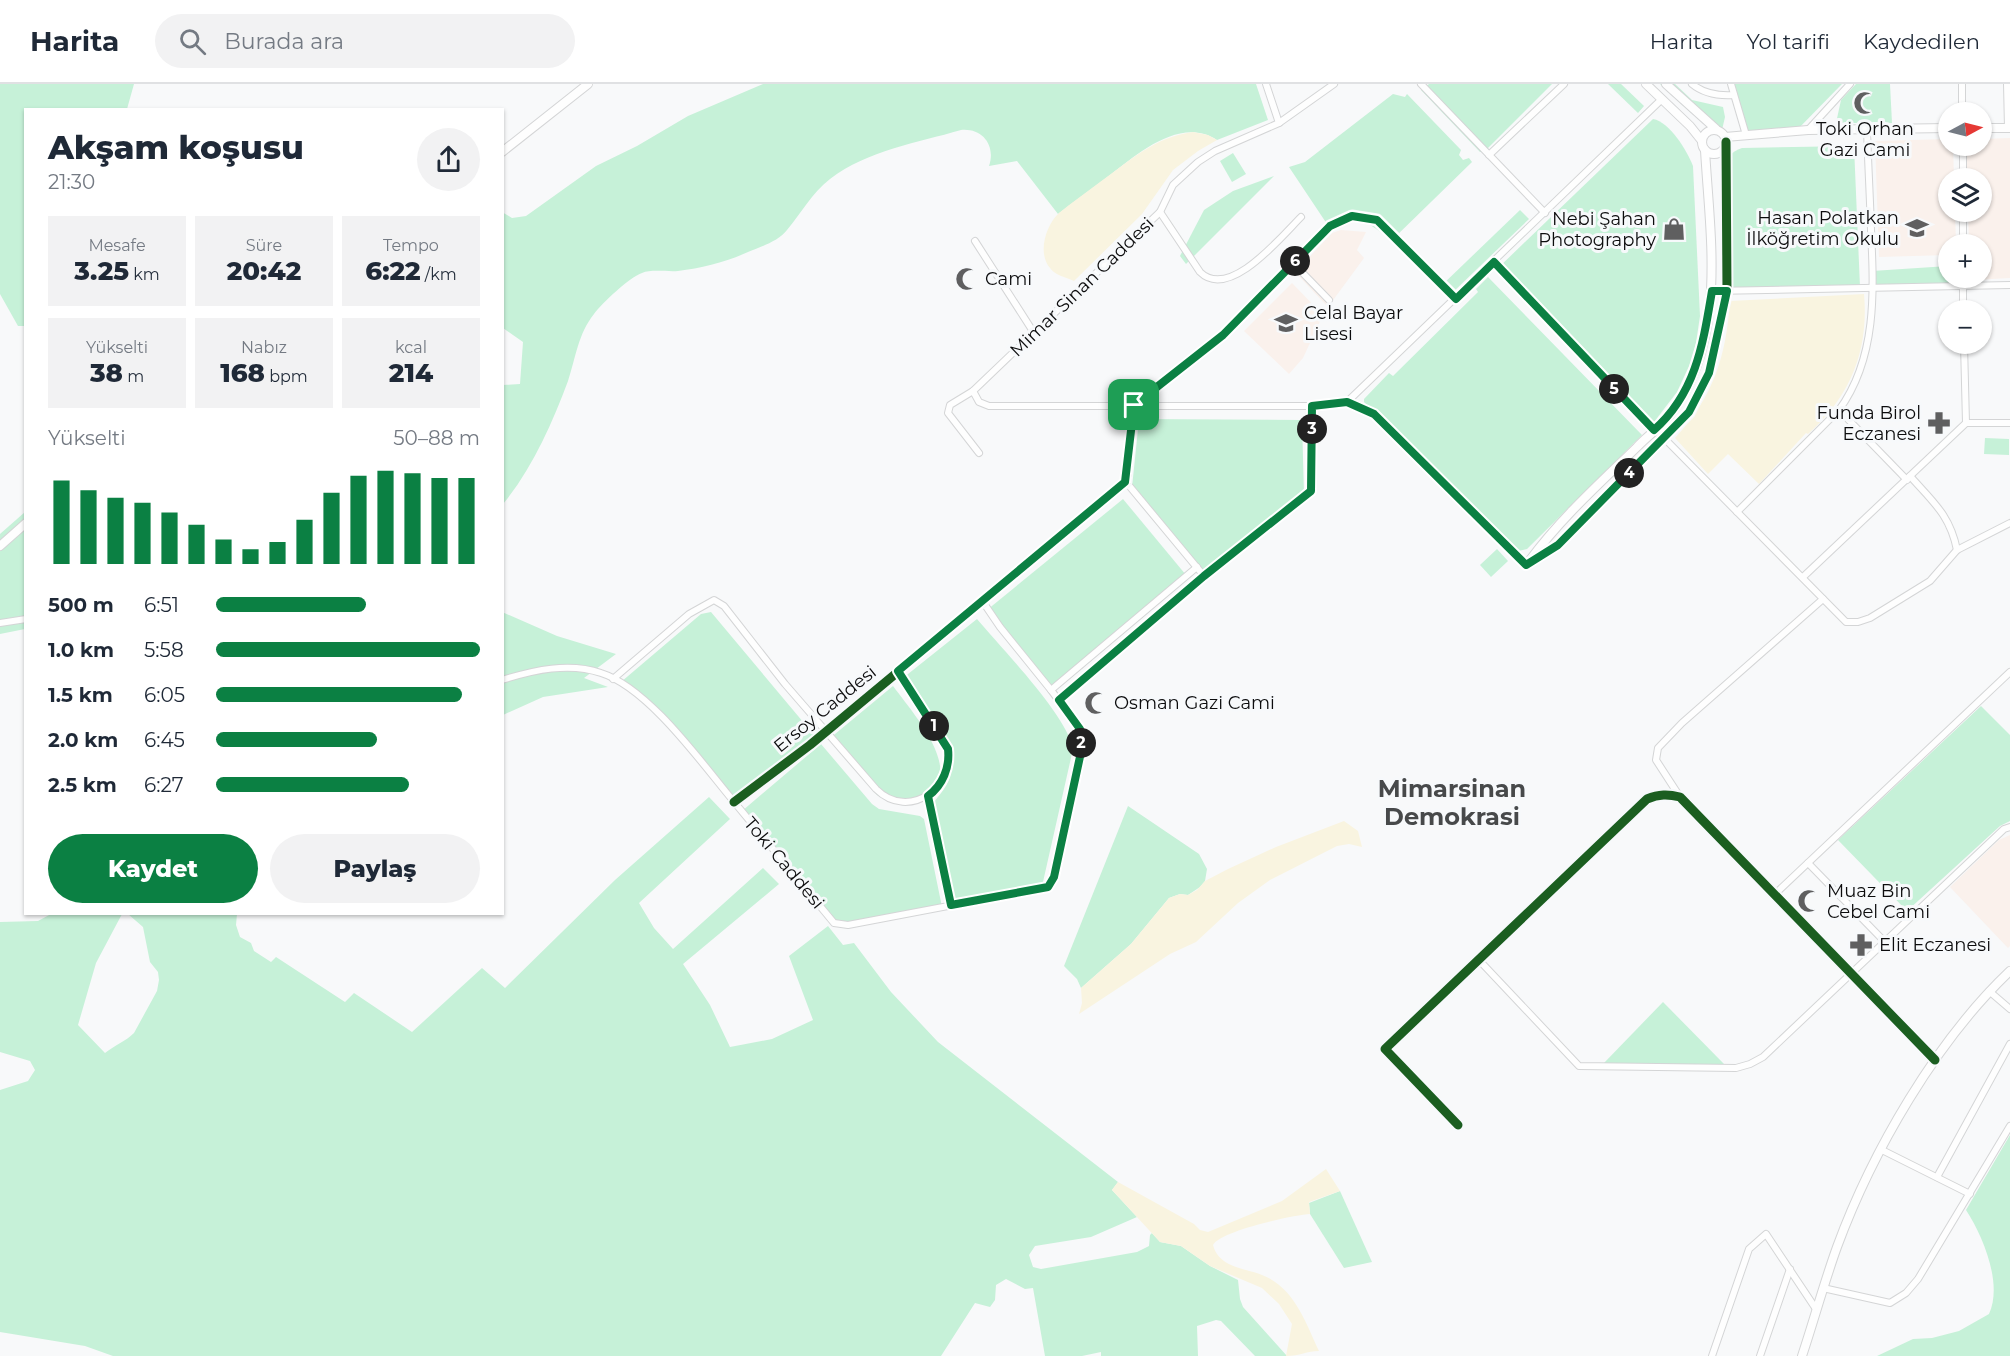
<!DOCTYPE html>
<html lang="tr">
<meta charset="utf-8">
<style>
body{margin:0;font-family:Montserrat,sans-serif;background:#f2f2f3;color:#1f2937;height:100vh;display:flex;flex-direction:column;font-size:22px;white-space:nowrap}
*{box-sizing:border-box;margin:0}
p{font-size:20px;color:#747a83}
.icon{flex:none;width:33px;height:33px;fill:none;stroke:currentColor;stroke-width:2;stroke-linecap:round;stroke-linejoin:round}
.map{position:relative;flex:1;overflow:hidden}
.sheet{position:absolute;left:24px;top:24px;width:480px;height:807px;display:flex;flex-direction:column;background:#fff;border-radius:0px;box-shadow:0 2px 4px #0004}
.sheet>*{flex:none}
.needle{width:39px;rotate:83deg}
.fabs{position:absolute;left:1938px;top:18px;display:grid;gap:12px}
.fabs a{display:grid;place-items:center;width:54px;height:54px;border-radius:50%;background:#fff;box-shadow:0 2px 4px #0004;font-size:30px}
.pin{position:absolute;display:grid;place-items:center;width:51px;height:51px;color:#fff;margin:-26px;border-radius:12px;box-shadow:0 3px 9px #0006}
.km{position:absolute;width:30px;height:30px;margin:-15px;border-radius:50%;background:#222;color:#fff;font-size:16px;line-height:30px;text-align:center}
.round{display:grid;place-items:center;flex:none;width:63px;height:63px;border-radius:32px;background:#f2f2f3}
.headline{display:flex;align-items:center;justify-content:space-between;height:102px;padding:0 24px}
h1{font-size:33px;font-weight:800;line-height:45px}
.metrics{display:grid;grid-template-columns:repeat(3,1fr);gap:9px;height:102px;padding:6px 24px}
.metrics div{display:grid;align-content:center;border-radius:0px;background:#f2f2f3;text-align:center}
.metrics b{font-size:26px;font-weight:800}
.metrics small{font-size:16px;font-weight:400}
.metrics p{font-size:16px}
.chart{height:168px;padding:12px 24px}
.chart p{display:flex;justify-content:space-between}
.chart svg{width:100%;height:108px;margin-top:6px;stroke:#0b8043;stroke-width:6}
.cta{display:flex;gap:12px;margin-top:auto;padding:12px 24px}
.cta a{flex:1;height:69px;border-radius:36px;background:#0b8043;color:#fff;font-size:24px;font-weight:800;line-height:69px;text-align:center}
.cta a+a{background:#f2f2f3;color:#1f2937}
ul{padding:0 24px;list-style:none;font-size:20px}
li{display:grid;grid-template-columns:96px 72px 1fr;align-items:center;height:45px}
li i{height:15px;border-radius:8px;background:#0b8043}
header{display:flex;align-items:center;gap:36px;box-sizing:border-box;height:84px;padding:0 30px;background:#fff;border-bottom:2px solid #e0e1e3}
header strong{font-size:28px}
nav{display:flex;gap:33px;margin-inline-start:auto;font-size:21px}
.search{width:420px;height:54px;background:#f2f2f3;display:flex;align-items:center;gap:15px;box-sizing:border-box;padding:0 21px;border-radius:33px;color:#747a83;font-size:22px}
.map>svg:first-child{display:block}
.education{fill:#faf1ec}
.green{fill:#c6f1d8}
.sand{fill:#f9f4e0}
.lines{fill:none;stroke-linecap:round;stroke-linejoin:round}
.minor-casing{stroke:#d4d5d6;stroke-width:8}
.tertiary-casing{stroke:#d4d5d6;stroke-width:10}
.minor{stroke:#fefefe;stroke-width:6}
.tertiary{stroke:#fefefe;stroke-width:8}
.cycleway-casing{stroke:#f7f9fb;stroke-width:13}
.cycleway{stroke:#1b5e20;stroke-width:9}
.route-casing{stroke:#fff;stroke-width:12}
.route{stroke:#0b8043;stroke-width:8}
.labels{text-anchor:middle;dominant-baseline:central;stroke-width:6;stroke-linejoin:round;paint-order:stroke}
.poi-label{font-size:18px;fill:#0c0c0d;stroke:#f7f9fb;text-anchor:start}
.street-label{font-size:18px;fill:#0c0c0d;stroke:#f7f9fb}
.district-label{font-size:24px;font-weight:bold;fill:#47494a;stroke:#f7f9fb}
</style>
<header>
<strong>Harita</strong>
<div class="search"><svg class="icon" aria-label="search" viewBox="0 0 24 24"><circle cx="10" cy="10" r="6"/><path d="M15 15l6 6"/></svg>Burada ara</div>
<nav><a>Harita</a><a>Yol tarifi</a><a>Kaydedilen</a></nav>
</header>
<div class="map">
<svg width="2010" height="1272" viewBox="0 0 2010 1272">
<rect width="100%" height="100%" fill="#f8f9fa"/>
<g class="education">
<path d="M 2010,54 L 2010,194 L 1974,196 L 1971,194 L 1982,194 L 1982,160 L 1969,160 L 1968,128 L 1982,128 L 1982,94 L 1967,94 L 1967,62 L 1982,62 L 1982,55 Z"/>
<path d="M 1948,55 L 1948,62 L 1953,62 L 1954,94 L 1948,94 L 1948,128 L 1955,128 L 1956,160 L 1948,160 L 1948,171 L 1879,173 L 1875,57 Z"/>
<path d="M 1341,146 L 1366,148 L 1357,166 L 1364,174 L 1328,223 L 1295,188 L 1332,149 Z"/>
<path d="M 1292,199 L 1323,231 L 1303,274 L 1289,290 L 1244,247 Z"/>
<path d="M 2010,751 L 2010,862 L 2008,864 L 1950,803 L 1999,756 Z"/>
</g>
<g class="green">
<path d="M 0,0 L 134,0 L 127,25 L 26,26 L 25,242 L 18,242 L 0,210 Z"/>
<path d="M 763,0 L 1256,0 L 1268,36 L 1217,56 C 1180,32 1138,70 1110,91 C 1093,104 1075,117 1058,130 L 1017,77 L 989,82 C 996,62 983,44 961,46 C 917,59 868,66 830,95 C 811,110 802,128 787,146 C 779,157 760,163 748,168 C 726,178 702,184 678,187 C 668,188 651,185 642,189 C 630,193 602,219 594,230 C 578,250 576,273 568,297 C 552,340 532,385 503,420 L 503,301 L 520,300 L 523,258 L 503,244 L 502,128 L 512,134 L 526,132 L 596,82 L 637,62 L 688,32 Z"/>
<path d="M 1429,0 L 1552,0 L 1485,67 L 1480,68 L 1421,6 Z"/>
<path d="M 1608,0 L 1621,0 L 1644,22 L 1638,29 Z"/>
<path d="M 1660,0 L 1675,0 L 1692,16 L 1723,23 L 1725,33 L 1722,46 L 1690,28 Z"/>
<path d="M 1728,0 L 1842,0 L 1796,47 L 1745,47 Z"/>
<path d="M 1856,0 L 1890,0 L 1892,39 L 1836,39 L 1841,16 Z"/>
<path d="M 1393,10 L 1405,13 L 1407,10 L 1461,66 L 1459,71 L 1463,76 L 1469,74 L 1472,78 L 1391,157 C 1368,136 1358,132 1327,140 L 1289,83 L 1305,78 Z"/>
<path d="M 1653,35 C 1670,38 1687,67 1693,82 L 1700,232 L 1696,259 L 1689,282 L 1677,308 L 1651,342 L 1497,185 Z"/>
<path d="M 1854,62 L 1860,203 L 1725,207 L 1722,83 C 1727,73 1731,68 1742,64 Z"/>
<path d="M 1233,69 L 1246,90 L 1232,98 L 1220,77 Z"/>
<path d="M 1274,92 L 1186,180 L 1180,172 L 1204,126 L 1233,107 Z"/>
<path d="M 1520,126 L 1529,135 L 1449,212 L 1440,203 Z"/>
<path d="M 1948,182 L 1948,194 L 1952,194 L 1952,198 L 1949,201 L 1873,204 L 1872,187 Z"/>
<path d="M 1488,193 L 1642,351 L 1527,465 L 1510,469 L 1364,318 L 1364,315 L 1389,289 L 1393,292 L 1478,208 L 1476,205 Z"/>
<path d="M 1137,335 L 1302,336 L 1304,411 L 1204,492 L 1129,405 L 1134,339 Z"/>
<path d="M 1985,354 L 2009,355 L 2009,371 L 1984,370 Z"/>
<path d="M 1123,415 L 1186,491 L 1051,603 L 987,530 L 987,526 Z"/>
<path d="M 25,428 L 25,545 L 0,550 L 0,450 Z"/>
<path d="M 1497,465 L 1508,477 L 1491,493 L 1480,481 Z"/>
<path d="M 502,528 L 557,552 L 616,570 L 584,594 L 608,603 L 543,613 L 503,631 Z"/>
<path d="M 711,528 L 814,651 L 733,717 L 669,640 L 621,598 L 701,530 Z"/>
<path d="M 977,535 C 1002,565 1067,631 1073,665 L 1043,798 L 1028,807 L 952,822 L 930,725 C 936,713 946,706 950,693 C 958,665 918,617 903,594 Z"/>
<path d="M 893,602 C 911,627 974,696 917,714 C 901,719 892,720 877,711 L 829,655 Z"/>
<path d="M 1981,622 L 2010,651 L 2010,737 L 2000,742 L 1907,827 L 1838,756 Z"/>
<path d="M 821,660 L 872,720 L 879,725 L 920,732 L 924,735 L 942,823 L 850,841 L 835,839 L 742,727 Z"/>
<path d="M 709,713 L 730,735 L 639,819 L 654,844 L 673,865 L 763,784 L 779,800 L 683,880 L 710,921 L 730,963 L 772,955 L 813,936 L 789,872 L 828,842 L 843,861 L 854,859 L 891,908 L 938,958 L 1118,1098 L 1112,1106 L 1137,1133 L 1091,1153 L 1035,1162 L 1029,1171 L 1033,1183 L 1041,1185 L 1137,1168 L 1149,1162 L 1150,1151 L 1152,1149 L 1160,1158 L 1181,1162 L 1210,1182 L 1238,1196 L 1240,1215 L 1243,1223 L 1287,1272 L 1255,1272 L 1221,1237 L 1216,1236 L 1197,1242 L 1198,1272 L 1101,1272 L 1101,1268 L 1082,1272 L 1045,1272 L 1033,1204 L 1025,1205 L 1006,1195 L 996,1201 L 995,1216 L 990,1223 L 975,1219 L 941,1272 L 113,1272 L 85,1262 L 0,1248 L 0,1006 L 28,997 L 35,986 L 30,977 L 0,968 L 0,838 L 38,837 L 51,830 L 122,830 L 96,879 L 78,941 L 105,969 C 115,961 126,957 134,949 L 157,907 L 159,896 L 158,888 L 150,878 L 143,843 L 128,830 L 237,830 L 236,841 L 240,853 L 251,859 L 254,867 L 271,878 L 276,873 L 345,918 L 354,909 L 412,948 L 482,884 L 505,904 L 615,796 Z"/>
<path d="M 1128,722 L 1199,770 L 1207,785 L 1205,797 L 1200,803 L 1188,811 L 1180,810 L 1169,814 L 1131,860 L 1081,904 L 1077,895 L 1064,882 Z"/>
<path d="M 1663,918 L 1725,981 L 1604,979 Z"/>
<path d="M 2010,1051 L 2010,1272 L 1877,1272 L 1913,1255 L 1932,1254 L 1959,1247 L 1989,1230 C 2003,1200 1983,1152 1966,1126 Z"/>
<path d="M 1340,1107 L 1372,1178 L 1344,1184 L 1310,1130 L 1309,1119 Z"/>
</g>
<g class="sand">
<path d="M 1193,48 L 1208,51 L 1217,56 L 1198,67 L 1173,86 L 1142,130 L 1074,197 C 1065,193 1055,191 1050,184 C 1037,169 1046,141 1059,129 C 1072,118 1087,108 1100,98 C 1130,77 1154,53 1193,48 Z"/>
<path d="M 1864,210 C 1869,267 1850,313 1808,350 L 1806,349 L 1759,400 L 1728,370 L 1708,390 L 1675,354 C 1714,312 1726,272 1730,217 Z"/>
<path d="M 1344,737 L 1358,747 L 1362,763 L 1349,760 L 1337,762 L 1270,796 L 1238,819 L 1196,858 L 1170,870 L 1079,930 L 1082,919 L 1081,904 L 1131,860 L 1169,814 L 1180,810 L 1188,811 L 1197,806 L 1205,797 L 1228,785 L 1276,763 Z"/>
<path d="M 1326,1085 L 1340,1107 L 1309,1118 L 1310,1130 C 1293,1131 1220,1147 1213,1161 C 1219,1184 1245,1184 1262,1191 C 1294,1203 1306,1239 1319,1267 C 1307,1267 1300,1272 1286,1272 L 1292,1240 L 1279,1220 L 1262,1204 L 1210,1182 L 1181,1162 L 1160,1158 L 1112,1106 L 1118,1098 L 1194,1140 L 1200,1146 L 1208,1148 L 1282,1117 Z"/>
</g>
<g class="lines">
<g class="minor-casing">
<g id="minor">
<path d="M 1266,0 L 1279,39"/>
<path d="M 1421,0 L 1545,129"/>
<path d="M 1692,0 C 1704,10 1719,12 1734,11"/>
<path d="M 1731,0 L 1746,51"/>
<path d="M 1962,0 L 1962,28"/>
<path d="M 2007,0 L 2008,44"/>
<path d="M 1808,46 L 1850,0"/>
<path d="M 1963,62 L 1963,94"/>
<path d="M 1489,71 L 1564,0"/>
<path d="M 1160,128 L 1200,188 C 1229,217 1281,153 1301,133"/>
<path d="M 1963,128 L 1963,160"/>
<path d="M 975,157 L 1034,249"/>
<path d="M 1494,178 L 1654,346"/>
<path d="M 1293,179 L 1329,216"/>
<path d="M 1963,194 L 1963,226"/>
<path d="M 1712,207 L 2010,201"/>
<path d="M 973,307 L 979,318 L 989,322 L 1312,322 L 1347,318 L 1374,330 L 1526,481"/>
<path d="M 1347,318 L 1662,15"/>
<path d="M 1839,326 L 1907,396"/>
<path d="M 1966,339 L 2010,339"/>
<path d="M 1664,354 L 1846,538 L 1858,538 L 1870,534 L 1930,497 L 1957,466 L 2010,439"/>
<path d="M 979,369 L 948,329 L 950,321 L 973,307 L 1160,128 L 1173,101 L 1198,78 L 1215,67 L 1279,39 L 1334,0"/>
<path d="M 1910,392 C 1933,418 1950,431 1957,466"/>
<path d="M 1126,398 L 1204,492 L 1311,407 L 1312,322"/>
<path d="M 1737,428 L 1839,326 C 1877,274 1874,208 1871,146 C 1870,112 1868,79 1867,45"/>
<path d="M 1803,493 L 1966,339 L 1964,260"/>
<path d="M 0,539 L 26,535"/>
<path d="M 613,595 L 689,530 L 714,516 L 724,522 L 785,600 L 876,705 C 909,738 959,702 946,660 L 898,587"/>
<path d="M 502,596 C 534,586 569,578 601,589 C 649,604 703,681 735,719 C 768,759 801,799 834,839 L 848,841 L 1048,803 L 1054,793 L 1081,668 L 1080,645 L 1051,606 L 1000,543 L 983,518"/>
<path d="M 1051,606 L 1197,483"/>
<path d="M 1059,616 L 1204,492"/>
<path d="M 928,712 L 951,821"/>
<path d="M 1680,713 L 1656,676 L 1658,664 L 1682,639 L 1823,515"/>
<path d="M 734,718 L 810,661 L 1126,398 L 1134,321 L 1223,251 L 1330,142 L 1352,132 L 1377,136 L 1456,215"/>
<path d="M 1808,779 L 1884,857"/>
<path d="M 1775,810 L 2010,588"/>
<path d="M 1478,875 L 1579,982 L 1736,984 L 1750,980 L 1763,973 L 2004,745 L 2010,743"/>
<path d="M 1989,907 L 2010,925"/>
<path d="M 1458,1041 L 1385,965 L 1647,715 C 1659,710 1668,710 1680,713 L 1935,976"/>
<path d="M 1882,1066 L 1970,1110"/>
<path d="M 1937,1093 L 2010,960"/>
<path d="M 1823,1204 L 1890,1219 L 1906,1209 L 1918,1195 L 2010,1042"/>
<path d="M 1712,1272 L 1749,1165 L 1766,1150 L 1816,1225"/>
<path d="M 1760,1272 L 1790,1185"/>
</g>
</g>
<g class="tertiary-casing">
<g id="tertiary">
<path d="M 1646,0 L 1690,42 L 1702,57"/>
<path d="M 1666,0 L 1716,45"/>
<path d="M 1982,44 L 2010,44"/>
<circle cx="1714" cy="58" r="12"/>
<path d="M 1725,53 L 1808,46 L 1948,44"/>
<path d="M 502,68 L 588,0"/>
<path d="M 0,462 L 26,439"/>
<path d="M 1530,476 C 1561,434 1600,399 1637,363 C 1647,352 1661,343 1670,331 C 1728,257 1710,153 1705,66"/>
<path d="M 1526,481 L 1558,461 L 1689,329 L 1709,289 L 1727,207 L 1726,58"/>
<path d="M 1802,1272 C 1814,1236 1824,1199 1837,1163 C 1872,1068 1936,957 2010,887"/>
</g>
</g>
<use href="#minor" class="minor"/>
<use href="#tertiary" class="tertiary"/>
<g class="cycleway-casing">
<g id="cycleway">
<path d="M 1526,481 L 1558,461 L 1689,329 L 1709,289 L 1727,207 L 1726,58"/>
<path d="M 734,718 L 810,661 L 1126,398 L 1134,321 L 1223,251 L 1330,142 L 1352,132 L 1377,136 L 1456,215"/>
<path d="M 1458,1041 L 1385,965 L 1647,715 C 1659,710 1668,710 1680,713 L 1935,976"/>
</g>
</g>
<use href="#cycleway" class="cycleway"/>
</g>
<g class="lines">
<g class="route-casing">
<path id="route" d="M 1352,132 L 1377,136 L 1456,215 L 1494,178 L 1654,346 C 1696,309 1703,260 1712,207 L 1727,207 L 1709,289 L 1689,328 L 1558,461 L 1526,481 L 1374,330 L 1347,318 L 1312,322 L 1311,407 L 1204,492 L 1059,616 L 1080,645 L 1081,668 L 1054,793 L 1048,803 L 951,821 L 928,712 C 943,701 950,683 948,665 L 898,587 L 1125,398 L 1134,321 L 1223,251 L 1330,142 Z"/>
</g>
<use href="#route" class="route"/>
</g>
<defs>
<g id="mosque-bare" transform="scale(1.8)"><path d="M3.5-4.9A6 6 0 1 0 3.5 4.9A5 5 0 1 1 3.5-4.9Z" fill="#5f5f60" stroke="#f7f9fb" stroke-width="2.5" paint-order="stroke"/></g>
<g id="school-bare" transform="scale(1.8)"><path d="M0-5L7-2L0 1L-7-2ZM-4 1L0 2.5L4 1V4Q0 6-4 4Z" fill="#5f5f60" stroke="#f7f9fb" stroke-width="2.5" paint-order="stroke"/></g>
<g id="shop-bare" transform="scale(1.8)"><path d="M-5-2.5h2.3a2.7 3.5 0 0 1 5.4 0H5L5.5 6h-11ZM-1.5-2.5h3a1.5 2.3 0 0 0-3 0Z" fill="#5f5f60" stroke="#f7f9fb" stroke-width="2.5" paint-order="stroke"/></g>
<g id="pharmacy-bare" transform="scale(1.8)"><path d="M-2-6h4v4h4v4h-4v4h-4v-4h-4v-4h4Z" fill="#5f5f60" stroke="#f7f9fb" stroke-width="2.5" paint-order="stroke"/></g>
</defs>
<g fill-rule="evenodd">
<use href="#mosque-bare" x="1865" y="19"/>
<use href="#school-bare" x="1917" y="144"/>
<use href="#shop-bare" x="1674" y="145"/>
<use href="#mosque-bare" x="967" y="195"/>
<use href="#school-bare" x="1286" y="239"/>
<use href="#pharmacy-bare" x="1939" y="339"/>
<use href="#mosque-bare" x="1096" y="619"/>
<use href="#mosque-bare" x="1809" y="817"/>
<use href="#pharmacy-bare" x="1861" y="861"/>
</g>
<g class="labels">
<g class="poi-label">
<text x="1865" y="45" text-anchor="middle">Toki Orhan<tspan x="1865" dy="21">Gazi Cami</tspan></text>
<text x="1899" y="134" text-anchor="end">Hasan Polatkan<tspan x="1899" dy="21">İlköğretim Okulu</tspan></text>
<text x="1656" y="135" text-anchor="end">Nebi Şahan<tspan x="1656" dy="21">Photography</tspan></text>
<text x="985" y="195">Cami</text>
<text x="1304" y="229">Celal Bayar<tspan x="1304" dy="21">Lisesi</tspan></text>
<text x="1921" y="329" text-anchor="end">Funda Birol<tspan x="1921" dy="21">Eczanesi</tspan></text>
<text x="1114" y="619">Osman Gazi Cami</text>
<text x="1827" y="807">Muaz Bin<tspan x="1827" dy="21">Cebel Cami</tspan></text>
<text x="1879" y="861">Elit Eczanesi</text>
</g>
<g class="street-label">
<text transform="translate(1082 203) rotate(-44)">Mimar Sinan Caddesi</text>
<text transform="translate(825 625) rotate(-39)">Ersoy Caddesi</text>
<text transform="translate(784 779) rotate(50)">Toki Caddesi</text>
</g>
<g class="district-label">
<text x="1452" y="704">Mimarsinan<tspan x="1452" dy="28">Demokrasi</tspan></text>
</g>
</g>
</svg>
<div class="fabs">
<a><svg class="needle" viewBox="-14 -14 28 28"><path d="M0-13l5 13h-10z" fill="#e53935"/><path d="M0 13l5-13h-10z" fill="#747a83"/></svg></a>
<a><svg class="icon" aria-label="layers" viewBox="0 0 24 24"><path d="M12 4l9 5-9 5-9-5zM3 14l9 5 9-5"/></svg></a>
<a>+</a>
<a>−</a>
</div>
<div class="pin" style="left:1134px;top:321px;background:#1e9e55"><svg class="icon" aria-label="arrive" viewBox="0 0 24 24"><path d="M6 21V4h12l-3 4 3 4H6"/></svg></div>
<b class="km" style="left:934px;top:642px">1</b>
<b class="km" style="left:1081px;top:659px">2</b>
<b class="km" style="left:1312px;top:345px">3</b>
<b class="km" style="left:1629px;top:389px">4</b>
<b class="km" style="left:1614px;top:305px">5</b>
<b class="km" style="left:1295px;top:177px">6</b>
<section class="sheet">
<div class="headline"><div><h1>Akşam koşusu</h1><p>21:30</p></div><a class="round"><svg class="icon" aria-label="share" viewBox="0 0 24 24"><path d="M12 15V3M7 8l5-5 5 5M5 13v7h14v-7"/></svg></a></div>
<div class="metrics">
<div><p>Mesafe</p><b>3.25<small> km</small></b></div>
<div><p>Süre</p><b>20:42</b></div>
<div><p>Tempo</p><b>6:22<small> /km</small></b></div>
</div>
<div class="metrics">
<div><p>Yükselti</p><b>38<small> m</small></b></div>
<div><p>Nabız</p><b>168<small> bpm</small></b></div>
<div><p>kcal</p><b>214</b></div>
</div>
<div class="chart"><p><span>Yükselti</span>50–88 m</p>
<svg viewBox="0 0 160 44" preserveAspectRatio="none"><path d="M5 44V10M15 44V14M25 44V17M35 44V19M45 44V23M55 44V28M65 44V34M75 44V38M85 44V35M95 44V26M105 44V15M115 44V8M125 44V6M135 44V7M145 44V9M155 44V9"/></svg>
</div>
<ul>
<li><b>500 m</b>6:51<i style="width:57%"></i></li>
<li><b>1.0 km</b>5:58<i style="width:100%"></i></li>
<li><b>1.5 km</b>6:05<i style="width:93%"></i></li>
<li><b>2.0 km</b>6:45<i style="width:61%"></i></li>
<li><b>2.5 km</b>6:27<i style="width:73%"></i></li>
</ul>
<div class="cta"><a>Kaydet</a><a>Paylaş</a></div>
</section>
</div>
